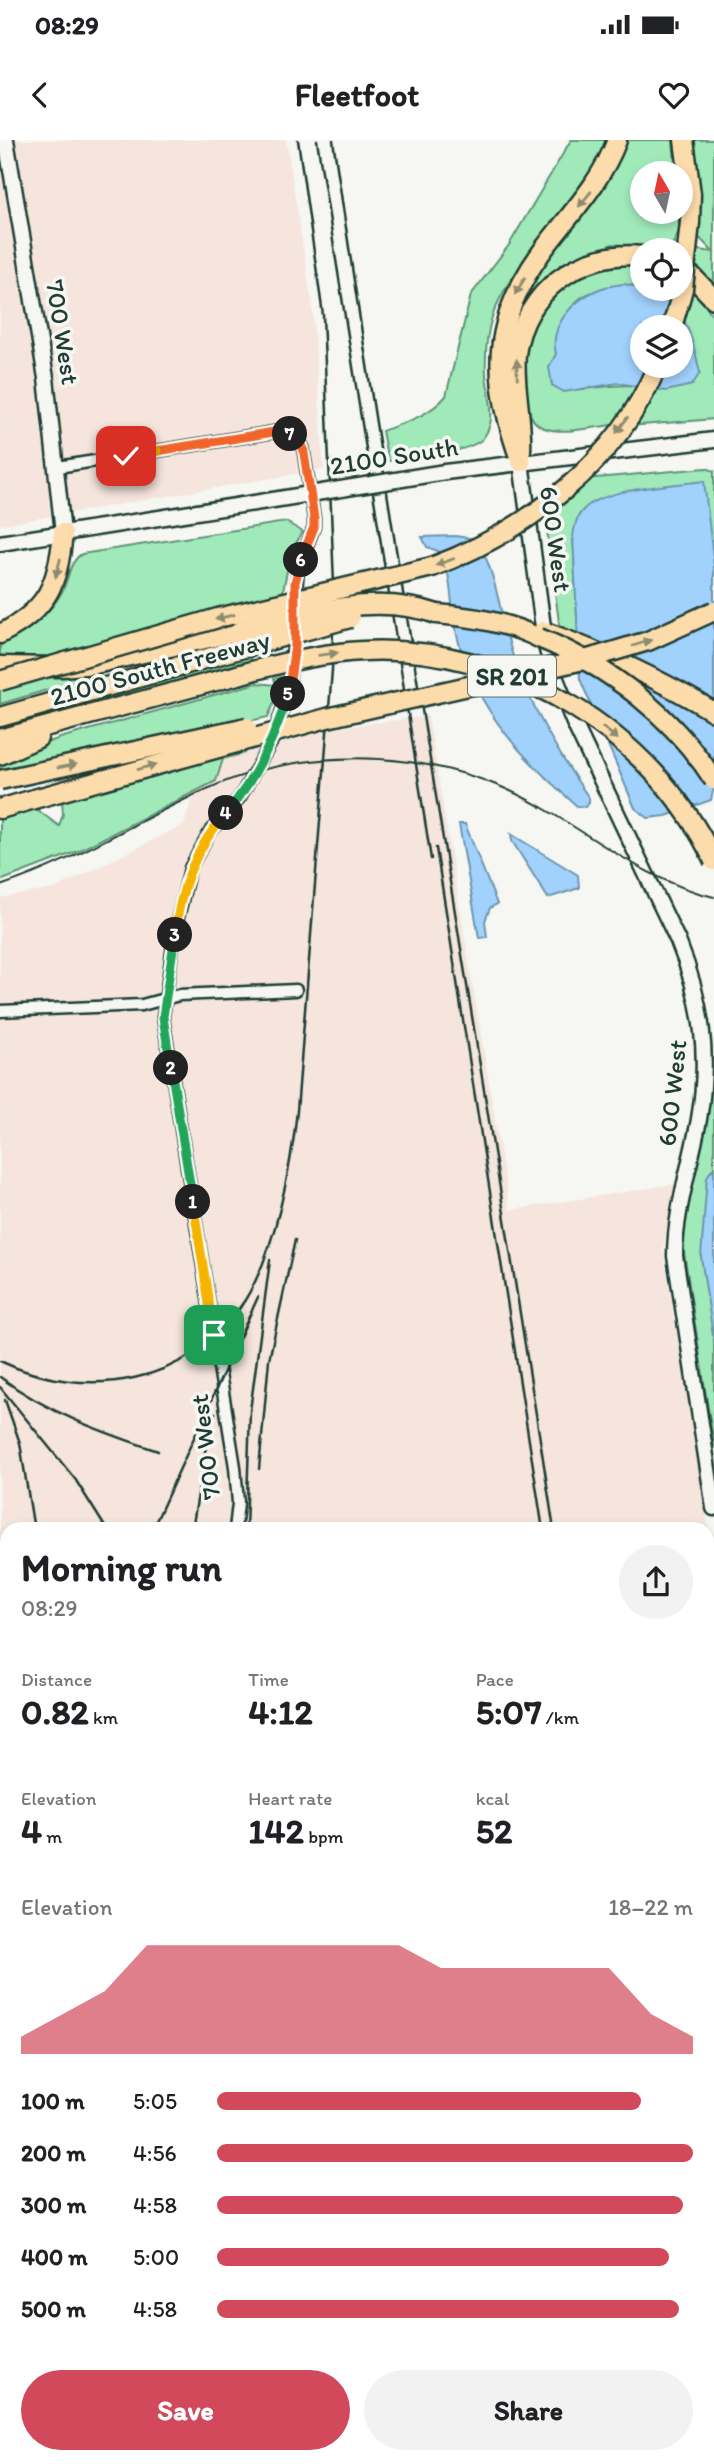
<!DOCTYPE html>
<meta charset="utf-8">
<style>
body{margin:0;font-family:Itim,sans-serif;background:#f2f2f2;color:#202124;height:100vh;display:flex;flex-direction:column;font-size:26px;white-space:nowrap}
*{box-sizing:border-box;margin:0}
p{font-size:23px;color:#757577}
.icon{flex:none;width:38px;height:38px;fill:none;stroke:currentColor;stroke-width:2;stroke-linecap:round;stroke-linejoin:round}
.map{position:relative;flex:1;overflow:hidden}
.panel{position:absolute;left:0px;top:1382px;width:714px;height:942px;display:flex;flex-direction:column;background:#fff;border-radius:21px 21px 0 0;box-shadow:0 4px 10px #0003}
.panel>*{flex:none}
.needle{width:46px;rotate:351deg}
.fabs{position:absolute;left:630px;top:21px;display:grid;gap:14px}
.fabs a{display:grid;place-items:center;width:63px;height:63px;border-radius:50%;background:#fff;box-shadow:0 4px 10px #0003;font-size:35px}
.pin{position:absolute;display:grid;place-items:center;width:60px;height:60px;color:#fff;margin:-30px;border-radius:14px;box-shadow:0 4px 10px #0006}
.km{position:absolute;width:35px;height:35px;margin:-18px;border-radius:50%;background:#222;color:#fff;font-size:19px;line-height:35px;text-align:center}
.round{display:grid;place-items:center;flex:none;width:74px;height:74px;border-radius:37px;background:#f2f2f2}
.head{display:flex;align-items:center;justify-content:space-between;height:119px;padding:0 21px}
h1{font-size:38px;font-weight:800;line-height:52px}
.figures{display:grid;grid-template-columns:repeat(3,1fr);gap:10px;height:119px;padding:7px 21px}
.figures div{display:grid;align-content:center}
.figures b{font-size:35px;font-weight:800}
.figures small{font-size:19px;font-weight:400}
.figures p{font-size:19px}
.chart{height:196px;padding:14px 21px}
.chart p{display:flex;justify-content:space-between}
.chart svg{width:100%;height:126px;margin-top:7px;fill:#d1495b;opacity:.7}
.cta{display:flex;gap:14px;margin-top:auto;padding:14px 21px}
.cta a{flex:1;height:80px;border-radius:42px;background:#d1495b;color:#fff;font-size:28px;font-weight:800;line-height:80px;text-align:center}
.cta a+a{background:#f2f2f2;color:#202124}
ul{padding:0 21px;list-style:none;font-size:23px}
li{display:grid;grid-template-columns:112px 84px 1fr;align-items:center;height:52px}
li i{height:18px;border-radius:9px;background:#d1495b}
.status{display:flex;justify-content:space-between;align-items:center;height:49px;padding:0 35px;background:#fff;direction:ltr}
.status svg{height:19px;fill:currentColor}
header{display:flex;justify-content:space-between;align-items:center;height:91px;padding:0 21px;background:#fff;font-size:32px;font-weight:800}
.map>svg:first-child{display:block}
.built{fill:#f5e5dc;fill-rule:evenodd}
.green{fill:#a0eaba;stroke:#609477;stroke-width:2}
.water{fill:#a1d1fd;stroke:#6d96ad;stroke-width:2;fill-rule:evenodd}
.lines{fill:none;stroke-linecap:round;stroke-linejoin:round}
.street-casing{stroke:#1f3d34;stroke-width:15}
.secondary-casing{stroke:#1f3d34;stroke-width:19}
.highway-casing{stroke:#1f3d34;stroke-width:23}
.street{stroke:#f6f6f2;stroke-width:10}
.secondary{stroke:#f6f6f2;stroke-width:14}
.highway{stroke:#fddcac;stroke-width:18}
.tram{stroke:#1f3d34;stroke-width:2}
.rail{stroke:#1f3d34;stroke-width:2.5}
.secondary-bridge-casing{stroke:#1f3d34;stroke-width:19;stroke-linecap:butt}
.highway-bridge-casing{stroke:#1f3d34;stroke-width:23;stroke-linecap:butt}
.secondary-bridge{stroke:#f6f6f2;stroke-width:14}
.highway-bridge{stroke:#fddcac;stroke-width:18}
.oneway{fill:#8e8c70}
.split-1-casing{stroke:#fff;stroke-width:14}
.split-2-casing{stroke:#fff;stroke-width:14}
.split-3-casing{stroke:#fff;stroke-width:14}
.split-4-casing{stroke:#fff;stroke-width:14}
.split-5-casing{stroke:#fff;stroke-width:14}
.split-6-casing{stroke:#fff;stroke-width:14}
.split-7-casing{stroke:#fff;stroke-width:14}
.split-8-casing{stroke:#fff;stroke-width:14}
.split-9-casing{stroke:#fff;stroke-width:14}
.split-1{stroke:#f5b400;stroke-width:9}
.split-2{stroke:#22a559;stroke-width:9}
.split-3{stroke:#22a559;stroke-width:9}
.split-4{stroke:#f5b400;stroke-width:9}
.split-5{stroke:#22a559;stroke-width:9}
.split-6{stroke:#f0652b;stroke-width:9}
.split-7{stroke:#f0652b;stroke-width:9}
.split-8{stroke:#f0652b;stroke-width:9}
.split-9{stroke:#f5b400;stroke-width:9}
.labels{text-anchor:middle;dominant-baseline:central;stroke-width:7;stroke-linejoin:round;paint-order:stroke}
.shield{fill:#f6f6f2;stroke:#60746d;stroke-width:2}
.shield-label{font-size:24px;font-weight:bold;fill:#1f3d34}
.street-label{font-size:26px;fill:#1f3d34;stroke:#f6f6f2}
</style>
<div class="status"><b>08:29</b><svg viewBox="0 0 49 12"><path d="M0 12V9h3v3zM5 12V6h3v6zM10 12V3h3v9zM15 12V0h3v12zM26 1h20v11H26zM47 4h2v5h-2z"/></svg></div>
<header><svg class="icon" aria-label="back" viewBox="0 0 24 24"><path d="M15 5l-7 7 7 7"/></svg>Fleetfoot<svg class="icon" aria-label="heart" viewBox="0 0 24 24"><path d="M12 20l-8-8c-3-5 5-10 8-4 3-6 11-1 8 4z"/></svg></header>
<div class="map">
<svg width="714" height="2324" viewBox="0 0 714 2324">
<rect width="100%" height="100%" fill="#f6f6f2"/>
<filter id="ink" filterUnits="userSpaceOnUse"><feTurbulence type="fractalNoise" baseFrequency=".0143" numOctaves="2"/><feDisplacementMap in="SourceGraphic" scale="14" xChannelSelector="R" yChannelSelector="G"/><feConvolveMatrix kernelMatrix="1 2 1 2 8 2 1 2 1" color-interpolation-filters="sRGB"/></filter>
<g filter="url(#ink)">
<g class="built">
<path d="M 0,0 L 286,0 L 312,164 L 324,329 L 0,385 Z"/>
<path d="M 428,576 L 510,1070 L 676,1044 L 663,1109 L 714,1419 L 714,2324 L 0,2324 L 0,758 L 54,749 L 184,685 L 203,626 L 323,590 ZM 7,1390 L 707,1390 L 707,2317 L 7,2317 Z"/>
</g>
<g class="green">
<path d="M 571,0 L 608,0 C 594,36 569,68 545,98 C 525,122 502,147 492,177 C 486,196 485,215 486,235 C 488,255 498,278 484,297 C 472,314 409,317 388,321 L 382,291 C 406,282 429,276 446,256 L 471,155 L 509,105 Z"/>
<path d="M 623,0 L 673,0 L 676,33 L 642,33 L 642,72 L 679,72 L 679,91 L 672,106 L 678,107 L 677,110 L 612,104 L 577,120 L 522,174 L 518,173 L 533,141 L 580,75 Z"/>
<path d="M 685,0 L 714,0 L 714,153 L 689,122 L 690,109 L 713,112 L 691,89 Z"/>
<path d="M 631,123 L 642,125 L 642,147 C 622,143 584,148 572,167 C 565,177 563,193 560,204 C 554,222 549,225 552,245 C 575,257 609,241 637,246 L 613,285 C 593,287 564,295 544,288 C 515,278 521,206 531,183 C 535,174 545,159 552,152 C 574,132 603,126 631,123 Z"/>
<path d="M 691,148 L 714,177 L 714,279 L 628,286 L 650,248 L 692,245 L 679,173 Z"/>
<path d="M 706,328 L 714,331 L 714,430 L 573,395 L 578,497 L 560,490 L 545,375 L 585,339 Z"/>
<path d="M 286,382 L 303,392 L 291,411 L 282,456 L 53,520 L 0,520 L 0,505 C 26,491 47,478 62,452 C 69,439 69,421 82,414 Z"/>
<path d="M 252,515 L 250,520 L 0,591 L 0,586 Z"/>
<path d="M 113,526 L 114,530 L 0,564 L 0,550 L 58,532 Z"/>
<path d="M 280,537 L 278,553 L 268,577 L 0,634 L 0,620 L 60,598 L 257,543 L 276,545 L 274,539 Z"/>
<path d="M 249,608 L 245,613 L 223,619 L 216,641 L 78,711 L 0,741 L 0,678 L 36,669 L 59,686 L 63,674 L 62,660 Z"/>
<path d="M 714,939 L 714,1307 L 683,1106 L 685,1084 Z"/>
</g>
<g class="water">
<path d="M 624,144 C 681,154 688,179 700,233 L 692,245 L 666,251 L 618,243 L 564,252 L 552,245 L 549,227 L 556,214 C 549,186 572,161 597,150 C 605,146 616,145 624,144 ZM 642,187 L 681,187 L 681,226 L 642,226 Z"/>
<path d="M 704,341 L 714,426 L 714,647 L 711,660 L 666,676 L 648,678 L 635,668 L 580,539 L 573,395 C 575,386 576,377 583,370 C 602,348 674,345 704,341 Z"/>
<path d="M 455,396 L 476,399 C 497,431 500,478 513,516 C 530,565 559,615 589,658 L 589,663 L 585,667 L 577,666 C 524,620 478,572 459,503 C 450,473 453,442 443,413 L 427,407 L 422,397 Z"/>
<path d="M 459,684 L 465,684 L 497,764 L 490,768 L 485,781 L 487,797 L 479,798 Z"/>
<path d="M 511,694 L 578,735 L 579,748 L 548,758 L 512,701 Z"/>
<path d="M 712,1029 L 714,1032 L 714,1202 L 701,1117 L 707,1037 Z"/>
</g>
<g class="lines">
<g class="street-casing">
<g id="street">
<path d="M 58,327 L 274,292 L 294,296 L 303,307 L 314,378 L 314,387 L 298,429 L 295,464"/>
<path d="M 0,871 L 142,865 L 179,855 L 296,850"/>
<path d="M 235,1390 L 238,1363 L 235,1327 L 163,877 L 175,790 L 190,728 L 210,692 L 240,657 L 271,603 L 288,553 L 295,489"/>
<path d="M 0,1472 L 7,1472"/>
<path d="M 0,1683 L 7,1726"/>
<path d="M 0,1792 L 7,1791"/>
<path d="M 0,2008 L 7,2007"/>
</g>
</g>
<g class="secondary-casing">
<g id="secondary">
<path d="M 6,0 L 46,238 L 63,393"/>
<path d="M 521,322 L 545,502 L 552,529 L 574,583 L 678,801 C 702,860 710,916 699,979 C 691,1025 675,1069 675,1116 L 714,1368"/>
<path d="M 445,332 L 714,300"/>
<path d="M 0,403 L 267,361"/>
</g>
</g>
<g class="highway-casing">
<g id="highway">
<path d="M 684,0 L 691,54 L 690,82"/>
<path d="M 681,130 L 692,136 L 714,159"/>
<path d="M 521,311 C 523,279 513,246 516,214 C 524,152 581,109 642,116"/>
<path d="M 521,322 C 491,240 490,182 543,110 C 570,74 601,43 617,0"/>
<path d="M 437,474 C 472,477 507,482 539,498"/>
<path d="M 543,491 C 603,513 660,539 714,572"/>
<path d="M 0,494 C 48,470 58,444 63,393"/>
<path d="M 0,526 L 62,527 L 95,524 L 240,491"/>
<path d="M 0,577 L 243,508"/>
<path d="M 0,599 L 238,535"/>
<path d="M 0,615 L 38,598"/>
<path d="M 0,669 L 34,659"/>
</g>
</g>
<use href="#street" class="street"/>
<use href="#secondary" class="secondary"/>
<use href="#highway" class="highway"/>
<path class="tram" d="M 0,746 C 73,722 136,681 205,650 C 297,608 407,609 499,646 C 574,677 634,739 714,757"/>
<g class="rail">
<path d="M 317,0 L 431,719"/>
<path d="M 333,0 C 401,464 483,926 554,1390"/>
<path d="M 436,708 L 543,1390"/>
<path d="M 0,1221 C 86,1262 192,1245 245,1160 C 275,1112 291,1027 297,971 L 332,530 L 334,444 L 323,175 L 298,0"/>
<path d="M 0,1237 C 48,1273 102,1292 158,1311"/>
<path d="M 0,1247 L 75,1339 L 107,1390"/>
<path d="M 5,1260 L 20,1303 L 34,1390"/>
<path d="M 259,1329 L 269,1220 L 295,1100"/>
<path d="M 152,1390 L 258,1157"/>
<path d="M 192,1390 L 206,1306 L 215,1273"/>
<path d="M 246,1390 L 250,1271 L 270,1120"/>
<path d="M 0,1555 L 7,1557"/>
<path d="M 0,2160 L 7,2159"/>
<path d="M 707,2202 L 714,2229"/>
<path d="M 707,2265 L 714,2289"/>
<path d="M 707,2302 L 714,2324"/>
<path d="M 282,2317 L 283,2324"/>
<path d="M 298,2317 L 299,2324"/>
</g>
<g class="secondary-bridge-casing">
<path id="secondary-bridge" d="M 267,361 L 445,332"/>
</g>
<g class="highway-bridge-casing">
<g id="highway-bridge">
<path d="M 672,187 L 683,149 L 690,82"/>
<path d="M 240,491 C 302,474 373,452 437,474"/>
<path d="M 539,498 C 610,527 672,575 714,640"/>
<path d="M 243,508 L 350,478"/>
<path d="M 238,535 C 279,523 320,513 363,511 C 508,504 652,590 714,721"/>
<path d="M 0,541 L 218,478 L 432,427 C 527,391 618,322 657,226"/>
<path d="M 0,640 L 247,587"/>
<path d="M 34,659 L 327,578 L 588,519 L 648,501 L 714,471"/>
</g>
</g>
<use href="#secondary-bridge" class="secondary-bridge"/>
<use href="#highway-bridge" class="highway-bridge"/>
</g>
<defs><path id="oneway-solid" d="M-6-.8H1V-3.2L6.5 0L1 3.2V.8H-6Z" transform="scale(1.75)"/></defs>
<g class="oneway">
<use href="#oneway-solid" transform="translate(585 59) rotate(129)"/>
<use href="#oneway-solid" transform="translate(520 146) rotate(122)"/>
<use href="#oneway-solid" transform="translate(517 229) rotate(-92)"/>
<use href="#oneway-solid" transform="translate(622 285) rotate(126)"/>
<use href="#oneway-solid" transform="translate(445 422) rotate(159)"/>
<use href="#oneway-solid" transform="translate(58 428) rotate(104)"/>
<use href="#oneway-solid" transform="translate(225 477) rotate(166)"/>
<use href="#oneway-solid" transform="translate(642 503) rotate(-18)"/>
<use href="#oneway-solid" transform="translate(328 514) rotate(-7)"/>
<use href="#oneway-solid" transform="translate(610 593) rotate(38)"/>
<use href="#oneway-solid" transform="translate(67 626) rotate(-11)"/>
<use href="#oneway-solid" transform="translate(147 627) rotate(-16)"/>
</g>
</g>
<g class="lines" filter="url(#ink)">
<g class="split-1-casing">
<path id="split-1" d="M 193,1062 L 214,1195"/>
</g>
<g class="split-2-casing">
<path id="split-2" d="M 171,928 L 193,1062"/>
</g>
<g class="split-3-casing">
<path id="split-3" d="M 171,928 L 163,877 L 175,795"/>
</g>
<g class="split-4-casing">
<path id="split-4" d="M 175,795 C 180,748 195,709 226,673"/>
</g>
<g class="split-5-casing">
<path id="split-5" d="M 226,673 C 256,639 275,597 288,554"/>
</g>
<g class="split-6-casing">
<path id="split-6" d="M 288,554 L 295,505 L 295,442 L 301,420"/>
</g>
<g class="split-7-casing">
<path id="split-7" d="M 290,294 L 303,307 L 314,378 L 314,387 L 301,420"/>
</g>
<g class="split-8-casing">
<path id="split-8" d="M 157,311 L 274,292 L 290,294"/>
</g>
<g class="split-9-casing">
<path id="split-9" d="M 126,316 L 157,311"/>
</g>
<use href="#split-1" class="split-1"/>
<use href="#split-2" class="split-2"/>
<use href="#split-3" class="split-3"/>
<use href="#split-4" class="split-4"/>
<use href="#split-5" class="split-5"/>
<use href="#split-6" class="split-6"/>
<use href="#split-7" class="split-7"/>
<use href="#split-8" class="split-8"/>
<use href="#split-9" class="split-9"/>
</g>
<g class="labels">
<rect class="shield" x="468" y="515.5" width="88" height="41" rx="5"/>
<g class="shield-label">
<text x="512" y="536">SR 201</text>
</g>
<g class="street-label">
<text transform="translate(63 192) rotate(81)">700 West</text>
<text transform="translate(394 316) rotate(-9)">2100 South</text>
<text transform="translate(556 399) rotate(82)">600 West</text>
<text transform="translate(160 528) rotate(-15)">2100 South Freeway</text>
<text transform="translate(672 953) rotate(-84)">600 West</text>
<text transform="translate(205 1307) rotate(-97)">700 West</text>
</g>
</g>
</svg>
<div class="fabs">
<a><svg class="needle" viewBox="-14 -14 28 28"><path d="M0-13l5 13h-10z" fill="#e53935"/><path d="M0 13l5-13h-10z" fill="#757577"/></svg></a>
<a><svg class="icon" aria-label="locate" viewBox="0 0 24 24"><circle cx="12" cy="12" r="6"/><path d="M12 2v4M12 18v4M2 12h4M18 12h4"/></svg></a>
<a><svg class="icon" aria-label="layers" viewBox="0 0 24 24"><path d="M12 4l9 5-9 5-9-5zM3 14l9 5 9-5"/></svg></a>
</div>
<div class="pin" style="left:214px;top:1195px;background:#1e9e55"><svg class="icon" aria-label="arrive" viewBox="0 0 24 24"><path d="M6 21V4h12l-3 4 3 4H6"/></svg></div>
<div class="pin" style="left:126px;top:316px;background:#d93025"><svg class="icon" aria-label="check" viewBox="0 0 24 24"><path d="M5 12l5 5 9-10"/></svg></div>
<b class="km" style="left:193px;top:1062px">1</b>
<b class="km" style="left:171px;top:928px">2</b>
<b class="km" style="left:175px;top:795px">3</b>
<b class="km" style="left:226px;top:673px">4</b>
<b class="km" style="left:288px;top:554px">5</b>
<b class="km" style="left:301px;top:420px">6</b>
<b class="km" style="left:290px;top:294px">7</b>
<section class="panel">
<div class="head"><div><h1>Morning run</h1><p>08:29</p></div><a class="round"><svg class="icon" aria-label="share" viewBox="0 0 24 24"><path d="M12 15V3M7 8l5-5 5 5M5 13v7h14v-7"/></svg></a></div>
<div class="figures">
<div><p>Distance</p><b>0.82<small> km</small></b></div>
<div><p>Time</p><b>4:12</b></div>
<div><p>Pace</p><b>5:07<small> /km</small></b></div>
</div>
<div class="figures">
<div><p>Elevation</p><b>4<small> m</small></b></div>
<div><p>Heart rate</p><b>142<small> bpm</small></b></div>
<div><p>kcal</p><b>52</b></div>
</div>
<div class="chart"><p><span>Elevation</span>18–22 m</p>
<svg viewBox="0 0 160 44" preserveAspectRatio="none"><path d="M0 44V38L10 30L20 22L30 6L40 6L50 6L60 6L70 6L80 6L90 6L100 14L110 14L120 14L130 14L140 14L150 30L160 38V44z"/></svg>
</div>
<ul>
<li><b>100 m</b>5:05<i style="width:89%"></i></li>
<li><b>200 m</b>4:56<i style="width:100%"></i></li>
<li><b>300 m</b>4:58<i style="width:98%"></i></li>
<li><b>400 m</b>5:00<i style="width:95%"></i></li>
<li><b>500 m</b>4:58<i style="width:97%"></i></li>
</ul>
<div class="cta"><a>Save</a><a>Share</a></div>
</section>
</div>
